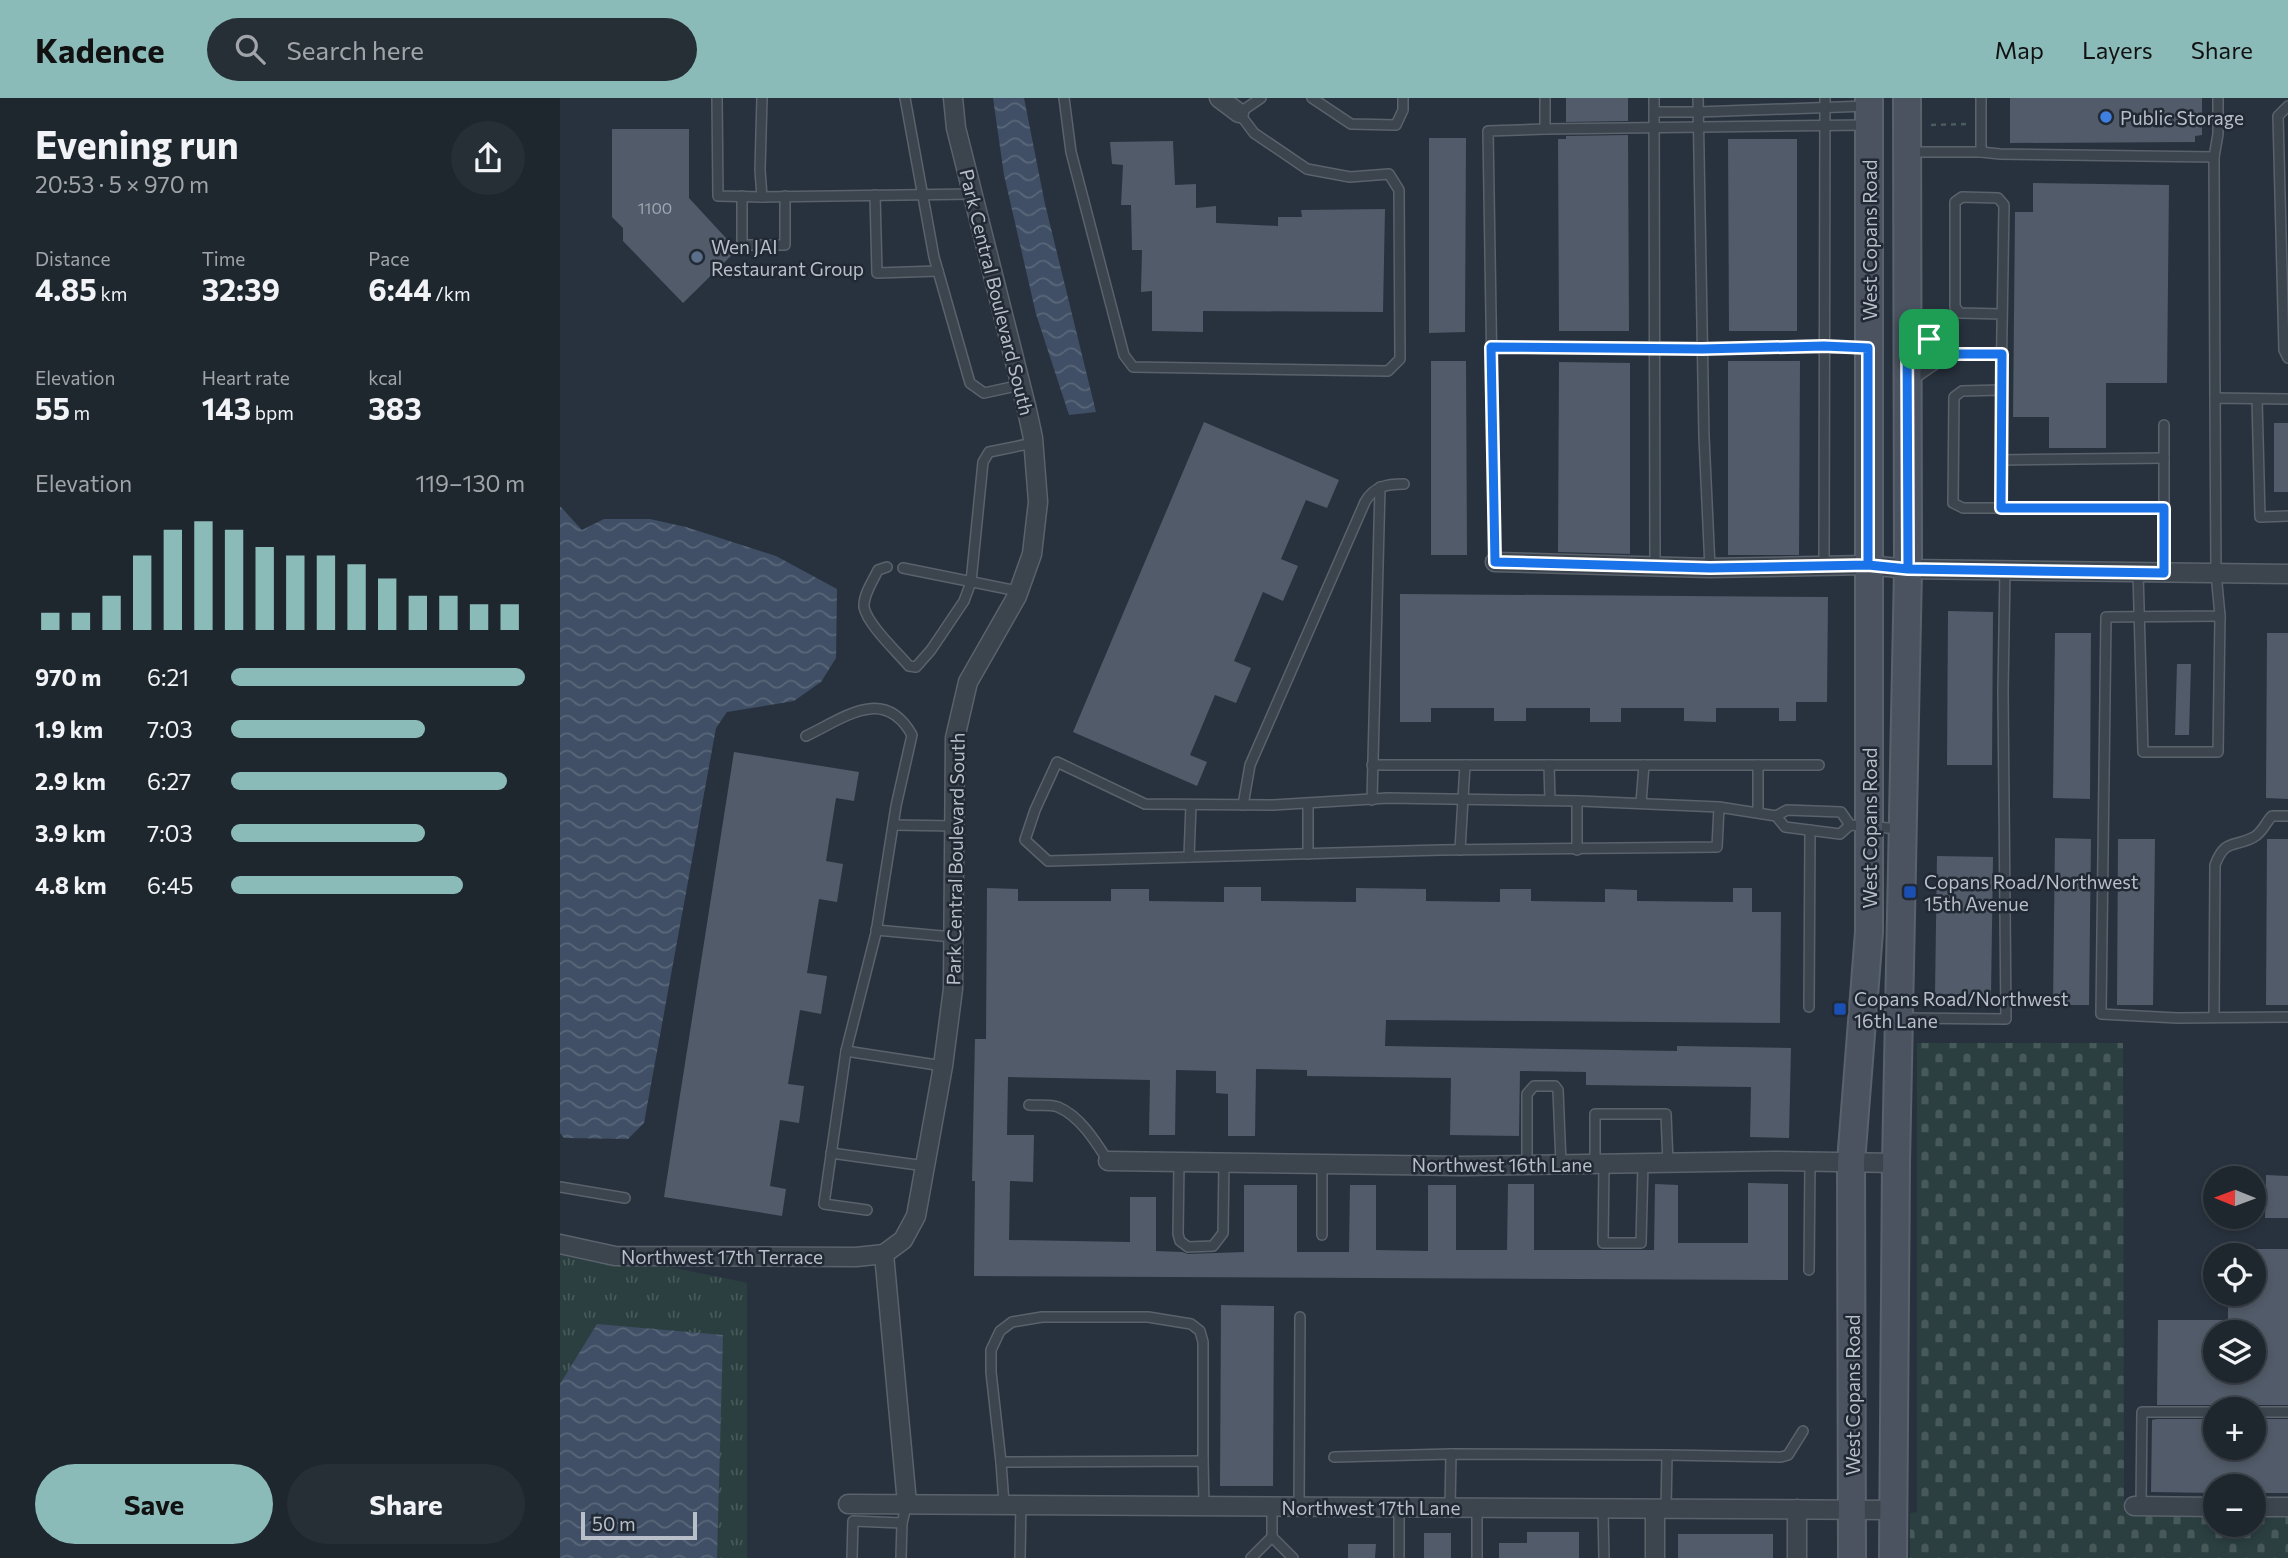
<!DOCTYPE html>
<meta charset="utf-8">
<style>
body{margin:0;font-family:Commissioner,sans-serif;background:#262e36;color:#f1f3f6;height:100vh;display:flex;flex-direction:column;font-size:26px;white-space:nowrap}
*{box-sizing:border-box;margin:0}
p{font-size:23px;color:#a1a5aa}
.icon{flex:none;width:38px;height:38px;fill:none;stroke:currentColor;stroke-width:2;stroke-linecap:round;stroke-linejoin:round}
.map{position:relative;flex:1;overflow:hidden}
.sheet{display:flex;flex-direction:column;background:#1e262e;width:560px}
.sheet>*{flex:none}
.needle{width:46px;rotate:271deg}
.controls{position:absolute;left:1643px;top:1068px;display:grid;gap:14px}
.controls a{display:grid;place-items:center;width:63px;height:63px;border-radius:50%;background:#1e262e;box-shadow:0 4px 10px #0003,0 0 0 2px #3c434a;font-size:35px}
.scale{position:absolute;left:21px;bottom:18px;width:116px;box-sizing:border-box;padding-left:7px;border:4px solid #b9bfc9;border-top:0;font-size:19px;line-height:24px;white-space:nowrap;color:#b9bfc9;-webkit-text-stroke:5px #212934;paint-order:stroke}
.pin{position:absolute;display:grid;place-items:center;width:60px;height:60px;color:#fff;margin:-30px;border-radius:14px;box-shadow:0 4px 10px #0006}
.round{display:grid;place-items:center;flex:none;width:74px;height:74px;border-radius:37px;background:#262e36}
.overview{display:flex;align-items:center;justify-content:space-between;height:119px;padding:0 35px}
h1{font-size:38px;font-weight:700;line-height:52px}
.figures{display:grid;grid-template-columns:repeat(3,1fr);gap:10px;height:119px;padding:7px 35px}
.figures div{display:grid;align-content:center}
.figures b{font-size:30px;font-weight:700}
.figures small{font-size:19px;font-weight:400}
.figures p{font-size:19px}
.chart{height:196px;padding:14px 35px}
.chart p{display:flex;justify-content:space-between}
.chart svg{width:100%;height:126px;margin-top:7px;stroke:#8bbbb9;stroke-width:6}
.button{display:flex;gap:14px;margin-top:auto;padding:14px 35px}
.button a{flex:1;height:80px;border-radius:42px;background:#8bbbb9;color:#111;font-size:28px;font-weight:700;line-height:80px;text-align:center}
.button a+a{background:#262e36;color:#f1f3f6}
ul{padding:0 35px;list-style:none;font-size:23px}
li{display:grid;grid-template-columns:112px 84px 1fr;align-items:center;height:52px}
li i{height:18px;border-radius:9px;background:#8bbbb9}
header{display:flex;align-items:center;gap:42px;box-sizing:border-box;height:98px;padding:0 35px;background:#8bbbb9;color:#111}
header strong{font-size:33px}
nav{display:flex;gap:38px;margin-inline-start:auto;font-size:24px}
.search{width:490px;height:63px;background:#262e36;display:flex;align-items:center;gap:18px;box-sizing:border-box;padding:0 24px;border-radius:38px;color:#a1a5aa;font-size:26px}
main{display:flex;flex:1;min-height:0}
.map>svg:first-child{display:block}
.grass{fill:url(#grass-tufts)}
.cemetery{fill:url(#cemetery-stones)}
.water{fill:url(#water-waves)}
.building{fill:#525b69;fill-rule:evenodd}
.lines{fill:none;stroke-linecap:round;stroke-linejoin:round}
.lane-casing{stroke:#5a626c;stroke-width:12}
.street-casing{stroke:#5a626c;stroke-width:21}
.secondary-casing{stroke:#5a626c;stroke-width:30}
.path{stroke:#4a5c5e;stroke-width:2.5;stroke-dasharray:5 5;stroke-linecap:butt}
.lane{stroke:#3c444e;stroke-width:9}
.street{stroke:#3c444e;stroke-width:18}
.secondary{stroke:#4b5361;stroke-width:26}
.route-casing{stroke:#fff;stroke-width:14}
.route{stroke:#1a73e8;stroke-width:9}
.shop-dot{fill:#3f7fe0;stroke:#212934;stroke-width:2.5}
.service-dot{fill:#5c6f8a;stroke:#212934;stroke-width:2.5}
.transit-dot{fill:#1a4fb4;stroke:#212934;stroke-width:2.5}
.labels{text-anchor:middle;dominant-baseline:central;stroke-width:5;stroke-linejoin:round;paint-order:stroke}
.number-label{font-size:16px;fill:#9fa6b1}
.poi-label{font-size:19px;fill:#b9bfc9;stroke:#212934;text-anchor:start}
.street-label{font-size:19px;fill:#b9bfc9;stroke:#212934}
</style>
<header>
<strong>Kadence</strong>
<div class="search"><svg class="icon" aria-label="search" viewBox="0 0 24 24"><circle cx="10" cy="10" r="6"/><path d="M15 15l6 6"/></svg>Search here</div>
<nav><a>Map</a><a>Layers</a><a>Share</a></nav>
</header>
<main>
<section class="sheet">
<div class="overview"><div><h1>Evening run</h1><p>20:53 · 5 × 970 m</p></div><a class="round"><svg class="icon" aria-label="share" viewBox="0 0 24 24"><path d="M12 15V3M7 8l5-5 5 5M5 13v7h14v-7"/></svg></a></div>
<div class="figures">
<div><p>Distance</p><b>4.85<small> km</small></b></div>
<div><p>Time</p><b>32:39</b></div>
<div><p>Pace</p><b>6:44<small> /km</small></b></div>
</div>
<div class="figures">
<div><p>Elevation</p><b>55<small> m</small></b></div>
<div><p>Heart rate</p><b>143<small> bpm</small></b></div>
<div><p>kcal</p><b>383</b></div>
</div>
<div class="chart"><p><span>Elevation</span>119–130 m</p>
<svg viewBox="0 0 160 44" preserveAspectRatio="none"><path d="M5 44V38M15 44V38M25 44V32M35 44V18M45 44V9M55 44V6M65 44V9M75 44V15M85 44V18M95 44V18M105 44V21M115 44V26M125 44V32M135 44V32M145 44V35M155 44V35"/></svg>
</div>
<ul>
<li><b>970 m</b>6:21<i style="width:100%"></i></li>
<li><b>1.9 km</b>7:03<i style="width:66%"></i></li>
<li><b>2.9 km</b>6:27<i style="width:94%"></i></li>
<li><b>3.9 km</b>7:03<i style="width:66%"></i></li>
<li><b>4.8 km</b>6:45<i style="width:79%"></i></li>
</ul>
<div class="button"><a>Save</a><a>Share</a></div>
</section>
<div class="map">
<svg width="1728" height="1460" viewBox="0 0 1728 1460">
<defs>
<pattern id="grass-tufts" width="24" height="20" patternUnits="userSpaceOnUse" patternTransform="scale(1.75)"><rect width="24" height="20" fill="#2b3f40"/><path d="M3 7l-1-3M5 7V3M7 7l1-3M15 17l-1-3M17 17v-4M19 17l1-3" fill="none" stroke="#48595a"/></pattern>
<pattern id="cemetery-stones" width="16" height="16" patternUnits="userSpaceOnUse" patternTransform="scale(1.75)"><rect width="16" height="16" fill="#2b3f40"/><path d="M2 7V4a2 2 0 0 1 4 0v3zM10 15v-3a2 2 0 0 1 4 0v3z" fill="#48595a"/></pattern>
<pattern id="water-waves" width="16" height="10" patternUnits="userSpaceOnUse" patternTransform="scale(1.75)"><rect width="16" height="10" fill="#404f65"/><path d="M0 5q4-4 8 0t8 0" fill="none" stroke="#5a677a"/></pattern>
</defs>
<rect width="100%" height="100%" fill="#28323e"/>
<path class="grass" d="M 0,1146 L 187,1185 L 187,1460 L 0,1460 Z"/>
<path class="cemetery" d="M 1357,945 L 1563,945 L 1564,1415 L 1655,1416 L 1656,1426 L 1694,1426 L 1694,1416 L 1728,1416 L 1728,1460 L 1350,1460 L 1350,1415 L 1357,1414 Z"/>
<g class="water">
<path d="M 433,0 L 464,0 L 485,106 L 536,314 L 509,317 L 476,216 L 444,77 Z"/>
<path d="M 0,408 L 22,432 L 44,421 L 90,421 L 126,429 L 216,458 L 277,491 L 276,560 L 261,584 L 234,603 L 167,614 L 156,630 L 84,1025 L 68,1041 L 4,1040 L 0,1035 Z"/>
<path d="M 37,1226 L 163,1237 L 157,1460 L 0,1460 L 0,1286 Z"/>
</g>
<g class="building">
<path d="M 1006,0 L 1068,0 L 1068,23 L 1006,24 Z"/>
<path d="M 1450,0 L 1642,0 L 1642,37 L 1635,38 L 1635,44 L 1450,45 Z"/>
<path d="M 52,31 L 129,31 L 129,100 L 177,152 L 123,205 L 63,143 L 63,130 L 52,119 Z"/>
<path d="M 1068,37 L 1069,233 L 999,233 L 998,41 L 1006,41 L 1006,38 Z"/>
<path d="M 869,40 L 906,40 L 905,234 L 869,235 Z"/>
<path d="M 1168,41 L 1237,41 L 1237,233 L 1169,233 Z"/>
<path d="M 613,43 L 615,87 L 636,86 L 636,110 L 656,108 L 656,125 L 718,128 L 718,119 L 742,119 L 741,112 L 825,111 L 823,214 L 643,213 L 643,234 L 592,233 L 592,193 L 581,194 L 582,152 L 572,152 L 571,107 L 561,107 L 563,67 L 552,66 L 550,44 Z"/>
<path d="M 1473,85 L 1609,87 L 1607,285 L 1546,285 L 1546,350 L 1489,350 L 1489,319 L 1453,319 L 1455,114 L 1473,114 Z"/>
<path d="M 871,263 L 906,263 L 907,457 L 871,457 Z"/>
<path d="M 1168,263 L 1240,263 L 1239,457 L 1168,457 Z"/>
<path d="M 999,264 L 1070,265 L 1070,456 L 998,454 Z"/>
<path d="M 644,324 L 779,382 L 767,410 L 746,402 L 721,461 L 738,468 L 723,503 L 703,494 L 674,563 L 691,570 L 676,605 L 655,597 L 630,657 L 647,664 L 637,688 L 513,634 Z"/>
<rect x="1714" y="325" width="14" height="69"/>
<path d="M 840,496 L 1268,499 L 1267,604 L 1236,604 L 1236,623 L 1219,623 L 1219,610 L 1156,610 L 1156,624 L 1124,623 L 1124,610 L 1061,610 L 1061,624 L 1030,624 L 1030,610 L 966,610 L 966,623 L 934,623 L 934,610 L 871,610 L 871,624 L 840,624 Z"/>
<path d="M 1388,513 L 1433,514 L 1432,667 L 1387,667 Z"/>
<path d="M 1495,535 L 1531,535 L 1530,701 L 1493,700 Z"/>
<path d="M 1707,535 L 1728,535 L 1728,701 L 1706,700 Z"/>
<path d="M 1617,566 L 1631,566 L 1629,637 L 1615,637 Z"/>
<path d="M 174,654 L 299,674 L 294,703 L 276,700 L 266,763 L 283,766 L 277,804 L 259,801 L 247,875 L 267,878 L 261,916 L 240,912 L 228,986 L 244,988 L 239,1025 L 220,1022 L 210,1088 L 226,1091 L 222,1118 L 104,1099 Z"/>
<path d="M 1495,740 L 1531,741 L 1529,907 L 1493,907 Z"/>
<path d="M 1558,741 L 1595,741 L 1593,907 L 1557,907 Z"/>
<path d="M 1707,741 L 1728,741 L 1728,907 L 1706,907 Z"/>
<path d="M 1377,758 L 1433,759 L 1431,897 L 1375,896 Z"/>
<path d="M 664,789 L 701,789 L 701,803 L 796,804 L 796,790 L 866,791 L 866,803 L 940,804 L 940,791 L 971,791 L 971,803 L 1045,804 L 1045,791 L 1077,792 L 1077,803 L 1173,804 L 1173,790 L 1192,790 L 1192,814 L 1221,814 L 1220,925 L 826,922 L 825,948 L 1117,953 L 1117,948 L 1231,950 L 1229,1040 L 1190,1039 L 1191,989 L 1026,987 L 1026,974 L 960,973 L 959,1038 L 890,1037 L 891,980 L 747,978 L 747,972 L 696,971 L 695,1038 L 668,1038 L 668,996 L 656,995 L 656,973 L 616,972 L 615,1037 L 589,1037 L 590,982 L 448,979 L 447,1037 L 474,1037 L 473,1084 L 450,1083 L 449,1142 L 570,1144 L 570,1099 L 596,1099 L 596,1153 L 622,1154 L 628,1156 L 684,1154 L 684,1087 L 737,1087 L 737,1154 L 789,1154 L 790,1087 L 816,1087 L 816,1152 L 868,1153 L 868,1087 L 896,1087 L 896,1152 L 947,1152 L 948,1086 L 974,1086 L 974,1152 L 1094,1152 L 1095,1086 L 1118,1087 L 1118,1145 L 1188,1145 L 1188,1085 L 1228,1086 L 1228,1182 L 414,1178 L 415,1083 L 412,1083 L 415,941 L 426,941 L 427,790 L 458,791 L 458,803 L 551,803 L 551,791 L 589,791 L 589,803 L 664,804 Z"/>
<path d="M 1706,1077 L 1728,1078 L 1728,1120 L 1705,1120 Z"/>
<path d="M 1694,1151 L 1728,1151 L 1728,1307 L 1597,1307 L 1598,1222 L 1668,1222 L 1668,1195 L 1694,1195 ZM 1656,1234 L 1694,1234 L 1694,1272 L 1656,1272 Z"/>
<path d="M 661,1207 L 714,1208 L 713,1388 L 660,1388 Z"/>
<path d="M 1597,1321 L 1656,1321 L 1656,1349 L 1694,1349 L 1694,1321 L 1728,1321 L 1728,1395 L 1694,1395 L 1694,1388 L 1656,1388 L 1656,1395 L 1591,1394 L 1592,1322 Z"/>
<path d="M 967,1434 L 1019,1434 L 1019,1460 L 939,1460 L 939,1445 L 967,1445 Z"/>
<rect x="864" y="1435" width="27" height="25"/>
<rect x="1118" y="1436" width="95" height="24"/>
<path d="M 788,1446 L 816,1446 L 815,1460 L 788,1460 Z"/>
</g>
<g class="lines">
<g class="lane-casing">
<g id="lane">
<path d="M 157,0 L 158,98 L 202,99"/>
<path d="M 202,0 L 200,72 L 202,99 L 412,96"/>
<path d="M 345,0 L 374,159 L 410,285 L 424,295 L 461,287"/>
<path d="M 504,0 L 511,54 L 564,257 L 573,269 L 828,273 L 840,261 L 839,92 L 829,76 L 790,79 L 747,71 L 694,35 L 679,15 L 701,0"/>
<path d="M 752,0 L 791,26 L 836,27 L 843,12 L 843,0"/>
<path d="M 1094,0 L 1095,469"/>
<path d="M 1138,0 L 1144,339 L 1150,470"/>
<path d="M 1728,8 L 1718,18 L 1724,252 L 1728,260"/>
<path d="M 1094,14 L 1138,14 L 1307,8"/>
<path d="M 985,31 L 1307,27"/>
<path d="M 1351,54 L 1421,54 L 1421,0"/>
<path d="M 1421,54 L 1440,56 L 1654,59"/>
<path d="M 315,97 L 317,175 L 378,173"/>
<path d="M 182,98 L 182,147 L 225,147 L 225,98"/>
<path d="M 1351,230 L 1395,256 L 1377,265 L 1352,282"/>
<path d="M 931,249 L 1307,250"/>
<path d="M 1395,256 L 1442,256"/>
<path d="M 1441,292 L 1444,107 L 1438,100 L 1402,99 L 1395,104 L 1395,209 L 1400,215 L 1442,216"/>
<path d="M 1655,300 L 1654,59 L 1658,36 L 1658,0"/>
<path d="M 1697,301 L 1700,419 L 1728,418"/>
<path d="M 1728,301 L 1655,300 L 1656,475 L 1660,518 L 1546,519 L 1541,916 L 1617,920 L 1728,919"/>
<path d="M 1441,362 L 1604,360"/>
<path d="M 1441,410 L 1441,292 L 1402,293 L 1394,299 L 1393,405 L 1403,410 L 1604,410"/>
<path d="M 935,464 L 928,33 L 985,31 L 985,0"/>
<path d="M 1264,468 L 1265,0"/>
<path d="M 327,469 L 318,472 C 313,483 303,497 304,509 C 307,526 338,555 349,568 L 356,569 L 371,552 L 404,503 L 411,484 L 423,364 L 429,354 L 473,345"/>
<path d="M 343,470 L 458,493"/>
<path d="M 1578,474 L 1583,654 L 1658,654 L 1660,518"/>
<path d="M 1604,475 L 1604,327"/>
<path d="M 246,638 C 284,620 324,587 352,637 L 336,708 L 316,835 L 286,953"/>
<path d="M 812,667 L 1259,667"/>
<path d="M 989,667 L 990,702"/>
<path d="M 1198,667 L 1198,714"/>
<path d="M 812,702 L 820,389"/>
<path d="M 1017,703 L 1017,752"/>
<path d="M 1081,705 L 1084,667"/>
<path d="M 683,707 L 690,667 L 805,404 C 814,388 827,386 844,386"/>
<path d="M 1159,709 L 1157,749 L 880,752 L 488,763 L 465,742 L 475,712 L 497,664 L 585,706 L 713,707 L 828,700 L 1020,703 L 1159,709 L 1216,718 L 1225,729 L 1280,736 L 1290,727 L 1341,731"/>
<path d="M 1216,718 L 1227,712 L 1281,714 L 1290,727"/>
<path d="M 334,727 L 394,728"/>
<path d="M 900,752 L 905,667"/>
<path d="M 748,756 L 748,706"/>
<path d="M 629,759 L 631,707"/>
<path d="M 316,832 L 393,839"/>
<path d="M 1249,909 L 1250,732"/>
<path d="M 1654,919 L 1655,767 C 1665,740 1674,750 1694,739 C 1702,735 1706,724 1712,718 L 1728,718"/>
<path d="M 1341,920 L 1446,921 L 1443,593 L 1445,472"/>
<path d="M 469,1007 C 478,1008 490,1006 498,1009 C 520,1018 536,1044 548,1063"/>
<path d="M 271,1055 L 365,1068"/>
<path d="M 619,1064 L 618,1136 L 620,1143 L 628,1149 L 653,1148 L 663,1135 L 664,1065"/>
<path d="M 1035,1066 L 1035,1016 L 1106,1016 L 1108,1065"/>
<path d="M 1044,1066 L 1043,1145 L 1081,1145 L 1083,1065"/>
<path d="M 967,1067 L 967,996 L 974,988 L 995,988 L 998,992 L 1001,1066"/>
<path d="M 0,1089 L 65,1100"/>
<path d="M 307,1112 L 264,1106 L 286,953 L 383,968"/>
<path d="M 762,1137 L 762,1065"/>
<path d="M 1249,1172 L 1250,1064"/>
<path d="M 1694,1314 L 1728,1314"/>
<path d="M 1107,1357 L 1221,1359 L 1228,1357 L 1243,1333"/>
<path d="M 774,1359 L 891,1356 L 1107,1357 L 1106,1411"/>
<path d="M 441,1364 L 431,1274 L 431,1252 L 440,1233 L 452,1224 L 482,1219 L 588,1219 L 631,1226 L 640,1233 L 643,1244 L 643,1363"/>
<path d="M 444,1406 L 441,1364 L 643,1363 L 644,1407"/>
<path d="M 739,1408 L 740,1219"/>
<path d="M 1581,1408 L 1582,1314 L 1656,1314"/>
<path d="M 890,1409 L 891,1356"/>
<path d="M 1043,1411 L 1044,1460"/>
<path d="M 712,1439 L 733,1460"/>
<path d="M 292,1460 L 293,1423 L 342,1425"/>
<path d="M 341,1460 L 342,1425 L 347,1405"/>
<path d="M 460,1460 L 461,1406"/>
<path d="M 691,1460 L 712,1439 L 712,1408"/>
<path d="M 839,1460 L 839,1409"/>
<path d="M 917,1460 L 917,1410"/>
</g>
</g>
<g class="street-casing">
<g id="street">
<path d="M 659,0 L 679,15"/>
<path d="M 935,464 L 1150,470 L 1308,467 L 1348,471 L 1728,476"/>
<path d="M 548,1063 L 901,1068 L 1215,1063 L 1336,1065"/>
<path d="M 0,1146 L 55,1158 L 296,1159 L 324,1156"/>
<path d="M 347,1405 L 324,1156 L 343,1142 L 356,1118 L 383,968 L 393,891 L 395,640 L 408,584 L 457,498 L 472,456 L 478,404 L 473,340 L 467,312 L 396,30 L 393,0"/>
<path d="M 288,1406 L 1333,1412"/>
<path d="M 1574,1408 L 1656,1409"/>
<path d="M 1694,1409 L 1728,1409"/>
<path d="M 1095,1460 L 1095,1411"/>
<path d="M 1237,1460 L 1237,1411"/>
</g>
</g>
<g class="secondary-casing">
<g id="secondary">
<path d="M 1292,1460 L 1291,1064 L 1309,834 L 1309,0"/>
<path d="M 1333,1460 L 1336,1065 L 1348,471 L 1347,0"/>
</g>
</g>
<path class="path" d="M 1371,27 L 1406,26"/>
<use href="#lane" class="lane"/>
<use href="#street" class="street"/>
<use href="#secondary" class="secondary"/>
</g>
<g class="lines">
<g class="route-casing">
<path id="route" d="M 1369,241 L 1347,228 L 1348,471 L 1308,467 L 1150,470 L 935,464 L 931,249 L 1142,251 L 1264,248 L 1308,250 L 1308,467 L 1348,471 L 1604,475 L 1604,410 L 1441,410 L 1442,256 L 1395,256 L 1369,241"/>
</g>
<use href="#route" class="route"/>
</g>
<circle class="shop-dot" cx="1546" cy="19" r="7"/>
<circle class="service-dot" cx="137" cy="159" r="7"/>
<g class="transit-dot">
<rect x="1343" y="787" width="14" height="14" rx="3.5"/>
<rect x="1273" y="904" width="14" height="14" rx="3.5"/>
</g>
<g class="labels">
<g class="number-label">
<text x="95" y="109">1100</text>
</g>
<g class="poi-label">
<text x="1560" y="19">Public Storage</text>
<text x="151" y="148">Wen JAI<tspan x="151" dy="22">Restaurant Group</tspan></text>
<text x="1364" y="783">Copans Road/Northwest<tspan x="1364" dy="22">15th Avenue</tspan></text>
<text x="1294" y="900">Copans Road/Northwest<tspan x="1294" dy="22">16th Lane</tspan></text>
</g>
<g class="street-label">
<text transform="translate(1309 142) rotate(-90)">West Copans Road</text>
<text transform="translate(437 194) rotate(76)">Park Central Boulevard South</text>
<text transform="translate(1309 730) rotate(-90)">West Copans Road</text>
<text transform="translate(395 761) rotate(-89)">Park Central Boulevard South</text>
<text x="942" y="1066">Northwest 16th Lane</text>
<text x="162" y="1158">Northwest 17th Terrace</text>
<text transform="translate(1292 1297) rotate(-90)">West Copans Road</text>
<text x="811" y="1409">Northwest 17th Lane</text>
</g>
</g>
</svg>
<div class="controls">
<a><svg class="needle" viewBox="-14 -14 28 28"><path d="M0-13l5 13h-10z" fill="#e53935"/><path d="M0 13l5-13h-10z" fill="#a1a5aa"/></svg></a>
<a><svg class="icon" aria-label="locate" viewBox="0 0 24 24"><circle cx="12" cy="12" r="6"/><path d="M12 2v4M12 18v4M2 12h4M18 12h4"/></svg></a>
<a><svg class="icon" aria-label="layers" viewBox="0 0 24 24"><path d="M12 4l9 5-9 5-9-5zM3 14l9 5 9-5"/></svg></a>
<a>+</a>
<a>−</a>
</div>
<div class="scale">50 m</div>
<div class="pin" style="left:1369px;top:241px;background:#1e9e55"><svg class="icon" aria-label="arrive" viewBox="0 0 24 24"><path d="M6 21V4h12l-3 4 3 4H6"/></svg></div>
</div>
</main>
